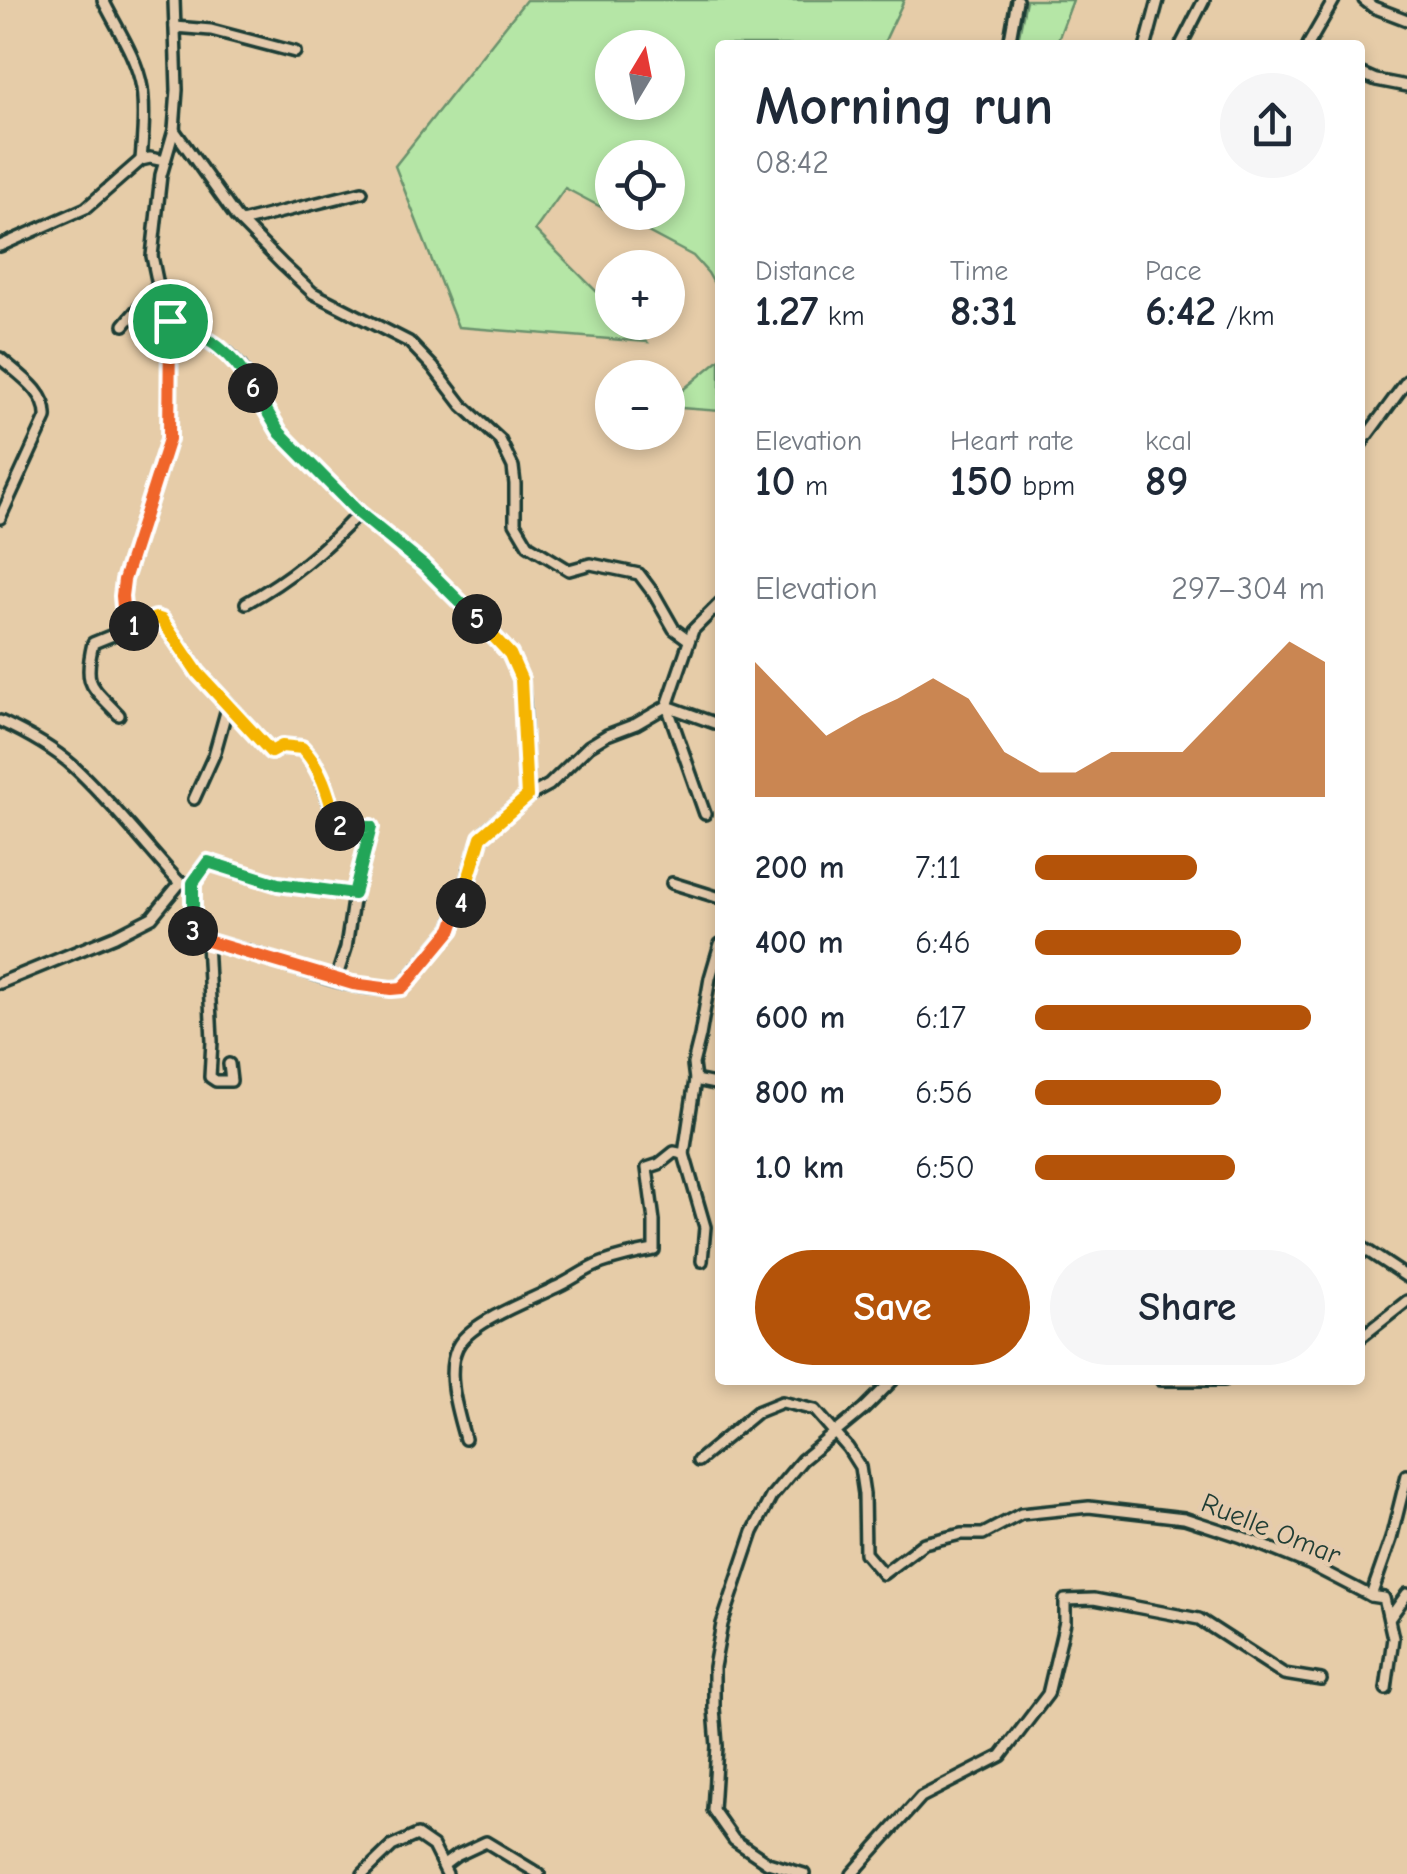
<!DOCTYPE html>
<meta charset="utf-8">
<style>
body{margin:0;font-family:"Comic Neue",sans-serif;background:#f6f6f7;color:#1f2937;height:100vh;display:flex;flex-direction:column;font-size:38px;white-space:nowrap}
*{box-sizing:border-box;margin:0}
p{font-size:32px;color:#747a83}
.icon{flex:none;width:55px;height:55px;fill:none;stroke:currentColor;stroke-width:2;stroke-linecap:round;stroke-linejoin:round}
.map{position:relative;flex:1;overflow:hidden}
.panel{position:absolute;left:715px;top:40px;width:650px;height:1345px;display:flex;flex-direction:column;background:#fff;border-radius:10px;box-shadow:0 5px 15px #0003}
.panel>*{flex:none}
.needle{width:65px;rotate:10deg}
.tools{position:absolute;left:595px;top:30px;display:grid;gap:20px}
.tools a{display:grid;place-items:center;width:90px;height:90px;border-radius:50%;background:#fff;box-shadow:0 5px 15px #0003;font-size:50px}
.pin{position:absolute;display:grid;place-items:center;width:85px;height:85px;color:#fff;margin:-42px;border:5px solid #fff;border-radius:50%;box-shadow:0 2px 10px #0007}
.km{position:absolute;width:50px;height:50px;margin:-25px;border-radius:50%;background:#222;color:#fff;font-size:28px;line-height:50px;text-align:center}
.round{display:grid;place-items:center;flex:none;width:105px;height:105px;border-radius:52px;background:#f6f6f7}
.head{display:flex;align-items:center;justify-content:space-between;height:170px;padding:0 40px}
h1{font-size:55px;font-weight:800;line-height:75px}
.figures{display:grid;grid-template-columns:repeat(3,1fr);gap:15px;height:170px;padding:10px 40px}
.figures div{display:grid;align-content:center}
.figures b{font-size:42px;font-weight:800}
.figures small{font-size:28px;font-weight:400}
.figures p{font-size:28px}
.chart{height:280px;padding:20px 40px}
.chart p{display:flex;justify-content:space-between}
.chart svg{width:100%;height:180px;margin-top:10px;fill:#b45309;opacity:.7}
.cta{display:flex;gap:20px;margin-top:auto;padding:20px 40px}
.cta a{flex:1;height:115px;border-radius:60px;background:#b45309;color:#fff;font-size:40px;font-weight:800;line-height:115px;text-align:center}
.cta a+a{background:#f6f6f7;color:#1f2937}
ul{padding:0 40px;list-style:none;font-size:32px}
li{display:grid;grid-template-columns:160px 120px 1fr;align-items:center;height:75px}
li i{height:25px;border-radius:12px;background:#b45309}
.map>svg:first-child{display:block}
.green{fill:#b5e6a6;stroke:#6a926d;stroke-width:2.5;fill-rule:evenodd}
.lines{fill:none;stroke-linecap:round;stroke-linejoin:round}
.minor-casing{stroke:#1f3d34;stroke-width:16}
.minor{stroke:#e5cbad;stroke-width:9}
.split-1-casing{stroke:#fff;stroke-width:20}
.split-2-casing{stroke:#fff;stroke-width:20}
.split-3-casing{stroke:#fff;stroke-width:20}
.split-4-casing{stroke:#fff;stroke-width:20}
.split-5-casing{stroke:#fff;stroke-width:20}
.split-6-casing{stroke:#fff;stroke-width:20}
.split-7-casing{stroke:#fff;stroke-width:20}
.split-1{stroke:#f0652b;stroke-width:12}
.split-2{stroke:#f5b400;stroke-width:12}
.split-3{stroke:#22a559;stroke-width:12}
.split-4{stroke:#f0652b;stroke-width:12}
.split-5{stroke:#f5b400;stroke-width:12}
.split-6{stroke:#22a559;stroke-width:12}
.split-7{stroke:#22a559;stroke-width:12}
.labels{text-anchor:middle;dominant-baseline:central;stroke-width:9;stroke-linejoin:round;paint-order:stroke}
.street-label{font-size:28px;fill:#1f3d34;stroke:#e5cbad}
</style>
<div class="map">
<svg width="1407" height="1874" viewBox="0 0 1407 1874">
<rect width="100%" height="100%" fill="#e6cca8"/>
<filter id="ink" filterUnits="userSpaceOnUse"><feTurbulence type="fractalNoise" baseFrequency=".01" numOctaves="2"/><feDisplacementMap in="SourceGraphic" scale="20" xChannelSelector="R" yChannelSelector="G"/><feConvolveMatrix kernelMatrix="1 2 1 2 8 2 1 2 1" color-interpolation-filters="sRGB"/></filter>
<g filter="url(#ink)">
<g class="green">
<path d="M 526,0 L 904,0 L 883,45 L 720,45 L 720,294 L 708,273 L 693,256 L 565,188 L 535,230 L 612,307 L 612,322 L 628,323 L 647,342 L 458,327 L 395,166 ZM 612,48 L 668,48 L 668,102 L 612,102 ZM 612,158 L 668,158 L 668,212 L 612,212 Z"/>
<path d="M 1026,0 L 1073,0 L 1056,45 L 1017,45 Z"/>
<path d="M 720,359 L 720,411 L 668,407 L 668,402 Z"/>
</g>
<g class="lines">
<g class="minor-casing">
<g id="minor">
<path d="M 103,0 C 116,27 137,57 142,88 C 145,111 143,136 141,160"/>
<path d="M 1364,0 L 1373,7 L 1407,20"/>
<path d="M 175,27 L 211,30 L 295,52"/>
<path d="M 1009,45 L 1017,0"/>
<path d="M 1146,45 L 1158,0"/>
<path d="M 1181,45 L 1204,0"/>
<path d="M 1308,45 L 1334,0"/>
<path d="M 1360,73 L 1376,80 L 1407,86"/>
<path d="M 174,130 L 236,217 L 282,264 L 313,293 L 409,342 L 433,367 L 462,405 L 500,440 L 513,467 L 515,484 L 515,523 L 528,545 L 569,570 L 591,564 L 639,574 L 654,594 L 674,629 L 689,640"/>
<path d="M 241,222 L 362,192"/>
<path d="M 0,246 L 86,208 L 141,160 L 150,158 L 165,161"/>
<path d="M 171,321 L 228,353 L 241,367 L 280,433 L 359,513 L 424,566 L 510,654 L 521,679 L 524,703 L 527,797"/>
<path d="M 124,325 L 158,285"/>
<path d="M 0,358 C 18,374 48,392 46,418 L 0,518"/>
<path d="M 1360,445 L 1407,381"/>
<path d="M 246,603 C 291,578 324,550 359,513"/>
<path d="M 125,629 L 122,595 L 124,580 L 169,439 L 171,321 L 158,285 L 152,256 L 161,175 L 174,130 L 177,90 L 174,0"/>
<path d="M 228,705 L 271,752 C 320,726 323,797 338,826 L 371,827 L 354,894 L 346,948 L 336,979"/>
<path d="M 119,715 C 91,685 83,686 93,643 L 155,618 L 162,620 L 198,673 L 228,705 L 214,755 L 194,799"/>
<path d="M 0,721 C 26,733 52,747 73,766 C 112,802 144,844 180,883 L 193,883"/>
<path d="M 705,814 L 667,706 L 693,630 L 720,603"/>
<path d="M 672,883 L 720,898"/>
<path d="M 354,894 L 278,884 L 207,862 L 193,883 L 194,933 L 196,936 L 207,941 C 225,946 243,950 261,956 C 302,969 358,995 402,987 L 451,929 L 477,847 L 487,830 L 527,797 L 549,785 L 589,746 L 607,735 L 636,724 L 667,706 L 720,725"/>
<path d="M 207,941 L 212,1041 L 210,1077 L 216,1081 L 231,1081 L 229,1064"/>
<path d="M 0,983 L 115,936 L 152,917 L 180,883"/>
<path d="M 695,1080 L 720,1085"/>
<path d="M 1360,1246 L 1407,1277"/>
<path d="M 702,1261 L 705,1227 L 684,1154 L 695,1080 L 693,1064 L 700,1036 L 710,978 L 720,944"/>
<path d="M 1360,1338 L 1407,1301"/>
<path d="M 1161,1380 L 1224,1380"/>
<path d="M 465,1439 C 458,1413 445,1374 457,1348 C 469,1322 529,1301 554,1288 C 571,1281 585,1269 602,1263 C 619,1257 637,1253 654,1250 L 654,1221 L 647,1168 L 659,1164 L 674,1152 L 684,1154"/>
<path d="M 698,1461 L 757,1412 L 782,1402 L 815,1410 L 848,1448 L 860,1467 L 864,1494 L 865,1553 L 883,1574 L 924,1543 L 961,1534 L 983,1534 L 1021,1514 L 1089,1507 L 1184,1518 L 1242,1537 L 1309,1564 L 1371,1596 L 1384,1598 L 1393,1638 L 1386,1689"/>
<path d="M 1371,1596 L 1391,1539 L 1407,1475"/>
<path d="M 1389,1619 L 1407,1594"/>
<path d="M 444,1865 L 456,1856 L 486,1842 L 539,1874"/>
<path d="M 363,1874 L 392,1846 L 417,1835 L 433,1846 L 447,1874"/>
<path d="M 804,1874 L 768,1863 L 734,1840 L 713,1810 L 717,1746 L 714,1708 L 714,1667 L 722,1624 L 753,1532 L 771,1497 L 802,1460 L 864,1409 L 893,1380"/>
<path d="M 852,1874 L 921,1797 L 1001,1756 L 1048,1694 L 1065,1622 L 1065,1600 L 1094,1599 L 1199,1619 L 1284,1674 L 1321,1680"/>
</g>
</g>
<use href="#minor" class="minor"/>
</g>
</g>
<g class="lines" filter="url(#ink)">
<g class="split-1-casing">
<path id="split-1" d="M 134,626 L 125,629 L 122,596 L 124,580 L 169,439 L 170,321"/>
</g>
<g class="split-2-casing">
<path id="split-2" d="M 134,626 L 156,618 L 162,620 L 198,673 L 271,752 L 282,746 L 302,748 C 322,768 329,797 336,823 L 340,826"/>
</g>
<g class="split-3-casing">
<path id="split-3" d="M 193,931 L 193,883 L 208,862 L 278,884 L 354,894 L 371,827 L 340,826"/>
</g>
<g class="split-4-casing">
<path id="split-4" d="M 193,931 L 196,936 L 207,941 L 353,984 L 391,989 L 402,988 L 408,982 L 452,929 L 461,903"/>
</g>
<g class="split-5-casing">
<path id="split-5" d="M 461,903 L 481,837 L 527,797 L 521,679 L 510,654 L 477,619"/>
</g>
<g class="split-6-casing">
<path id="split-6" d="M 253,388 L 280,433 L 359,513 L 424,566 L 477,619"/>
</g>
<g class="split-7-casing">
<path id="split-7" d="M 170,321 C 211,340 229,348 253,388"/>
</g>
<use href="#split-1" class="split-1"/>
<use href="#split-2" class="split-2"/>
<use href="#split-3" class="split-3"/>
<use href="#split-4" class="split-4"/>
<use href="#split-5" class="split-5"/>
<use href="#split-6" class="split-6"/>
<use href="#split-7" class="split-7"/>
</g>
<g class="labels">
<g class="street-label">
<text transform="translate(1271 1529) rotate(22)">Ruelle Omar</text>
</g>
</g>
</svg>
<div class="tools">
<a><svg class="needle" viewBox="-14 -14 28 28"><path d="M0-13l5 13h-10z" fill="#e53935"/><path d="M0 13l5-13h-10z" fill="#747a83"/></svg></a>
<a><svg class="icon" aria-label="locate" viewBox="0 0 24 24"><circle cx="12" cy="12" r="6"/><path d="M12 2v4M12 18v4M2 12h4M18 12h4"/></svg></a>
<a>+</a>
<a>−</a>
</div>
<div class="pin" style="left:170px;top:321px;background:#1e9e55"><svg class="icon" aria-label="arrive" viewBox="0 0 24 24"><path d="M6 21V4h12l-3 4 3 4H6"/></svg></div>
<b class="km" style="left:134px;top:626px">1</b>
<b class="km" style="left:340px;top:826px">2</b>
<b class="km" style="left:193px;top:931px">3</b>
<b class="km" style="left:461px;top:903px">4</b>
<b class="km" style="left:477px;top:619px">5</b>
<b class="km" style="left:253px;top:388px">6</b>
<section class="panel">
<div class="head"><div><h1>Morning run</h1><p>08:42</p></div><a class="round"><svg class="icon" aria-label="share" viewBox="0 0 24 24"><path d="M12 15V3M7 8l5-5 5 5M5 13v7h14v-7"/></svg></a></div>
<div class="figures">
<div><p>Distance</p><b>1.27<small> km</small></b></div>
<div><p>Time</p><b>8:31</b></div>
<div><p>Pace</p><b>6:42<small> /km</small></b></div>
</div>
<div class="figures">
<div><p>Elevation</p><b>10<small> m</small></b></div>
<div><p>Heart rate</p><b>150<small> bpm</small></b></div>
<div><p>kcal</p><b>89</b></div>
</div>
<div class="chart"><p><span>Elevation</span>297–304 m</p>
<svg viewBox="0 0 160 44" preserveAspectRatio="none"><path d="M0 44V11L10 20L20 29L30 24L40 20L50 15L60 20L70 33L80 38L90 38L100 33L110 33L120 33L130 24L140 15L150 6L160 11V44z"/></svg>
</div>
<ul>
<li><b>200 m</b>7:11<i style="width:56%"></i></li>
<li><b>400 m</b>6:46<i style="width:71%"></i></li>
<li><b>600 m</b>6:17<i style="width:95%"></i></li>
<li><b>800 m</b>6:56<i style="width:64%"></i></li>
<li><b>1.0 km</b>6:50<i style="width:69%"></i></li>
</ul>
<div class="cta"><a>Save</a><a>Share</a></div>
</section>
</div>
